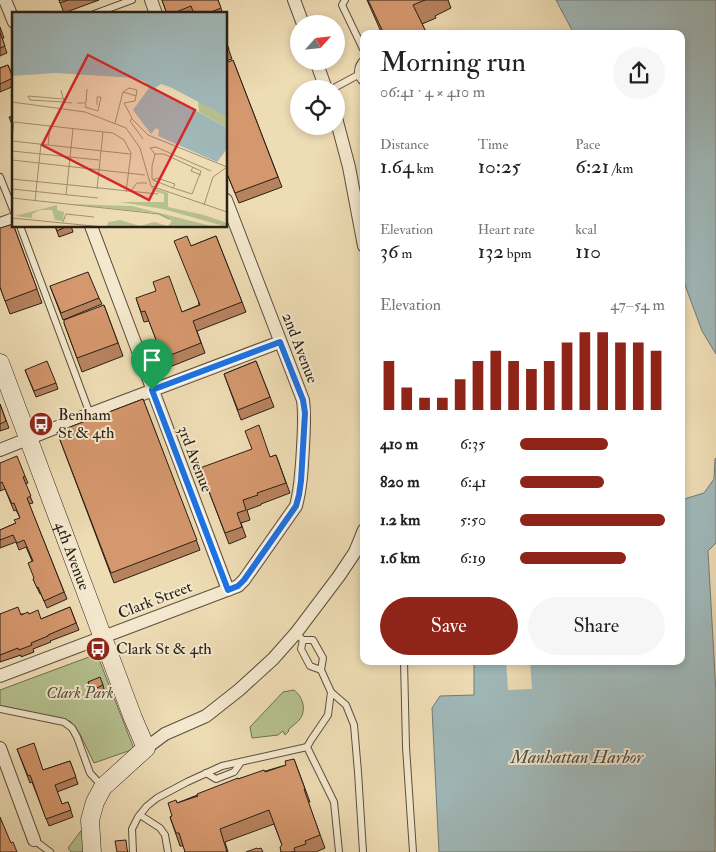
<!DOCTYPE html>
<meta charset="utf-8">
<style>
body{margin:0;font-family:"IM FELL Double Pica",serif;background:#f6f6f6;color:#222;height:100vh;display:flex;flex-direction:column;font-size:19px;white-space:nowrap}
*{box-sizing:border-box;margin:0}
p{font-size:16px;color:#767676}
.icon{flex:none;width:28px;height:28px;fill:none;stroke:currentColor;stroke-width:2;stroke-linecap:round;stroke-linejoin:round}
.map{position:relative;flex:1;overflow:hidden}
.drawer{position:absolute;left:360px;top:30px;width:325px;height:635px;display:flex;flex-direction:column;background:#fff;border-radius:10px;box-shadow:0 2px 8px #0003}
.drawer>*{flex:none}
.needle{width:32px;rotate:63deg}
.fabs{position:absolute;left:290px;top:15px;display:grid;gap:10px}
.fabs a{display:grid;place-items:center;width:55px;height:55px;border-radius:50%;background:#fff;box-shadow:0 2px 8px #0003;font-size:25px}
.pin{position:absolute;display:grid;place-items:center;width:42px;height:42px;color:#fff;margin:-51px -21px;border-radius:50% 50% 50% 0;rotate:-45deg;box-shadow:0 0 5px #0007}
.pin .icon{rotate:45deg}
.round{display:grid;place-items:center;flex:none;width:52px;height:52px;border-radius:26px;background:#f6f6f6}
.summary{display:flex;align-items:center;justify-content:space-between;height:85px;padding:0 20px}
h1{font-size:28px;font-weight:600;line-height:38px}
.figures{display:grid;grid-template-columns:repeat(3,1fr);gap:8px;height:85px;padding:5px 20px}
.figures div{display:grid;align-content:center}
.figures b{font-size:21px;font-weight:600}
.figures small{font-size:14px;font-weight:400}
.figures p{font-size:14px}
.chart{height:140px;padding:10px 20px}
.chart p{display:flex;justify-content:space-between}
.chart svg{width:100%;height:90px;margin-top:5px;stroke:#8f2418;stroke-width:6}
.cta{display:flex;gap:10px;margin-top:auto;padding:10px 20px}
.cta a{flex:1;height:58px;border-radius:30px;background:#8f2418;color:#fff;font-size:20px;font-weight:600;line-height:58px;text-align:center}
.cta a+a{background:#f6f6f6;color:#222}
ul{padding:0 20px;list-style:none;font-size:16px}
li{display:grid;grid-template-columns:80px 60px 1fr;align-items:center;height:38px}
li i{height:12px;border-radius:6px;background:#8f2418}
.map>svg:first-child{display:block}
.green{fill:#b6c18f;stroke:#707052}
.water{fill:#a0b8b9;stroke:#707b78}
.pier{fill:#eedcb4}
.lines{fill:none;stroke-linecap:round;stroke-linejoin:round}
.lane-casing{stroke:#5a4f3e;stroke-width:8}
.street-casing{stroke:#5a4f3e;stroke-width:14}
.secondary-casing{stroke:#292016;stroke-width:19}
.lane{stroke:#f4e8ce;stroke-width:6}
.street{stroke:#f4e8ce;stroke-width:12}
.secondary{stroke:#f4e8ce;stroke-width:18}
.wall{fill:#b7825e;stroke:#292016}
.building{fill:#d5976d;stroke:#292016}
.route-casing{stroke:#fff;stroke-width:10}
.route{stroke:#1a73e8;stroke-width:6}
.labels{text-anchor:middle;dominant-baseline:central;stroke-width:4;stroke-linejoin:round;paint-order:stroke}
.street-label{font-size:16px;fill:#292016;stroke:#f4e8ce}
.poi-label{font-size:16px;fill:#292016;stroke:#f4e8ce;text-anchor:start}
.park-label{font-size:16px;font-style:italic;fill:#53503a;stroke:#f4e8ce}
.water-label{font-size:18px;font-style:italic;fill:#4d4e47;stroke:#f4e8ce}
.inset-road{fill:none;stroke:#9f9175;stroke-width:1}
.view{fill:#d62828;fill-opacity:0.15;stroke:#d62828;stroke-width:2.5}
.inset-edge{fill:none;stroke:#292016;stroke-width:2.5}
</style>
<div class="map">
<svg width="716" height="852" viewBox="0 0 716 852">
<rect width="100%" height="100%" fill="#eedcb4"/>
<filter id="stains"><feTurbulence type="fractalNoise" baseFrequency=".004" numOctaves="4"/><feColorMatrix values="0 0 0 0 .2 0 0 0 0 .09 0 0 0 0 .02 0 0 0 .5 -.17"/></filter>
<radialGradient id="worn" r=".72"><stop offset=".6" stop-color="#630" stop-opacity="0"/><stop offset="1" stop-color="#630" stop-opacity=".3"/></radialGradient>
<g class="green">
<path d="M 97,654 L 134,749 L 94,763 L 80,734 L 70,721 L 0,706 L 0,690 Z"/>
<path d="M 294,690 C 302,696 307,709 300,719 C 297,723 292,726 288,730 L 289,731 L 285,735 L 283,731 L 278,735 L 252,738 L 250,727 L 283,692 Z"/>
<path d="M 87,823 L 89,852 L 71,852 L 68,848 Z"/>
</g>
<g class="water">
<path d="M 556,0 L 716,0 L 716,354 L 702,331 L 681,274 L 681,34 L 574,34 Z"/>
<path d="M 716,458 L 716,543 L 708,551 L 716,693 L 715,852 L 439,852 L 432,708 L 440,696 L 474,695 L 474,664 L 459,661 L 681,661 L 681,500 L 704,493 L 714,479 L 715,459 Z"/>
</g>
<path class="pier" d="M 506,661 L 530,661 L 532,689 L 508,690 Z"/>
<g class="lines">
<g class="lane-casing">
<g id="lane">
<path d="M 345,0 L 342,5 L 364,51"/>
<path d="M 94,14 L 132,0"/>
<path d="M 364,59 C 356,67 356,76 364,83"/>
<path d="M 332,89 L 358,75"/>
<path d="M 0,177 L 14,212"/>
<path d="M 20,226 L 90,414"/>
<path d="M 296,633 L 303,640 L 313,640 L 323,658 L 321,670 L 331,692"/>
<path d="M 303,640 L 301,649 L 310,666 L 321,670"/>
<path d="M 404,661 L 406,747 L 413,852"/>
<path d="M 0,709 L 64,722 L 72,728 L 77,737 L 90,773 L 102,786"/>
<path d="M 206,773 L 216,779 L 234,772 L 241,762"/>
<path d="M 140,815 L 160,828 L 165,835 L 168,852"/>
<path d="M 34,840 L 50,852"/>
<path d="M 133,852 L 132,829 L 138,817 L 147,806 L 157,798 L 187,782 L 222,766 L 307,747"/>
<path d="M 339,852 L 334,802 L 307,747 L 311,740 L 328,715 L 331,692 L 346,705 L 354,725 L 358,772 L 363,852"/>
</g>
</g>
<g class="street-casing">
<g id="street">
<path d="M 5,0 L 14,22"/>
<path d="M 151,0 L 156,14"/>
<path d="M 294,0 L 303,24"/>
<path d="M 316,61 L 326,89"/>
<path d="M 336,118 L 349,167 L 364,246"/>
<path d="M 0,224 L 14,219"/>
<path d="M 91,226 L 228,590"/>
<path d="M 0,450 L 90,414 L 280,342"/>
<path d="M 0,676 L 238,586 L 244,580 L 296,506 C 301,487 302,467 303,447 C 304,431 305,416 303,400 L 226,200"/>
<path d="M 0,748 L 34,840"/>
<path d="M 146,748 L 165,734 L 206,716 L 239,690 L 273,659 L 296,633 L 339,576 L 355,552 L 364,530"/>
</g>
</g>
<g class="secondary-casing">
<g id="secondary">
<path id="s1" d="M 0,363 L 133,718 L 146,748 L 103,787 L 95,802 L 90,820 L 92,852"/>
</g>
</g>
<use href="#lane" class="lane"/>
<use href="#street" class="street"/>
<use href="#secondary" class="secondary"/>
</g>
<g class="wall">
<path d="M 59,0 L 99,0 L 64,13 Z"/>
<path d="M 162,0 L 218,0 L 223,14 L 167,14 Z"/>
<path d="M 367,0 L 448,0 L 451,8 L 435,16 L 436,18 L 422,24 L 427,34 L 382,34 Z"/>
<path d="M 0,27 L 4,38 L 2,39 L 7,53 L 0,56 Z"/>
<path d="M 226,42 L 232,59 L 226,61 Z"/>
<path d="M 233,60 L 282,187 L 239,203 L 226,171 Z"/>
<path d="M 8,65 L 14,79 L 14,86 L 0,92 L 0,68 Z"/>
<path d="M 13,224 L 42,303 L 10,314 L 0,287 Z"/>
<path d="M 55,226 L 71,226 L 73,232 L 59,237 Z"/>
<path d="M 216,236 L 246,312 L 197,331 L 205,353 L 167,368 L 149,321 L 144,322 L 136,298 L 182,312 L 199,305 L 191,246 Z"/>
<path d="M 50,286 L 99,298 L 102,304 L 63,320 Z"/>
<path d="M 104,305 L 123,356 L 82,372 L 64,323 Z"/>
<path d="M 256,361 L 274,407 L 241,420 L 224,374 Z"/>
<path d="M 25,370 L 56,383 L 58,389 L 36,397 Z"/>
<path d="M 143,399 L 200,550 L 114,583 L 57,432 Z"/>
<path d="M 0,404 L 9,428 L 0,431 Z"/>
<path d="M 276,455 L 290,493 L 261,504 L 261,505 L 247,510 L 250,520 L 241,523 L 246,537 L 229,544 L 200,468 L 270,457 Z"/>
<path d="M 0,463 L 25,476 L 28,483 L 25,484 L 33,503 L 29,504 L 67,599 L 47,608 L 41,594 L 40,594 L 33,579 L 34,578 L 32,561 L 26,547 L 19,550 L 16,542 L 0,548 L 0,530 L 16,523 L 20,518 L 16,510 L 14,511 L 5,489 L 0,491 Z"/>
<path d="M 70,607 L 79,630 L 50,641 L 51,642 L 33,649 L 34,652 L 21,657 L 21,655 L 0,662 L 0,614 L 29,614 L 41,619 Z"/>
<path d="M 88,682 L 103,685 L 104,689 L 93,693 Z"/>
<path d="M 17,749 L 43,770 L 70,761 L 78,784 L 57,792 L 62,804 L 68,802 L 73,817 L 49,826 L 32,782 L 30,783 Z"/>
<path d="M 294,759 L 310,802 L 308,802 L 325,848 L 316,852 L 281,852 L 282,845 L 274,824 L 225,842 L 228,852 L 185,852 L 184,846 L 180,846 L 170,817 L 172,816 L 177,803 L 238,779 L 286,765 Z"/>
</g>
<g class="building">
<path d="M 59,0 L 68,0 L 60,3 Z"/>
<path d="M 162,0 L 218,0 L 221,8 L 206,14 L 194,14 L 191,6 L 171,14 L 167,14 Z"/>
<path d="M 368,0 L 425,0 L 413,5 L 427,34 L 384,34 Z"/>
<path d="M 0,33 L 5,46 L 0,48 Z"/>
<path d="M 226,42 L 229,49 L 226,49 Z"/>
<path d="M 233,60 L 278,177 L 235,193 L 226,171 L 226,63 Z"/>
<path d="M 8,65 L 13,78 L 0,84 L 0,68 Z"/>
<path d="M 14,116 L 14,129 L 9,117 Z"/>
<path d="M 13,224 L 37,289 L 5,301 L 0,287 L 0,228 Z"/>
<path d="M 55,226 L 68,226 L 57,231 Z"/>
<path d="M 187,236 L 191,246 L 216,236 L 242,302 L 193,321 L 201,343 L 163,358 L 145,311 L 141,312 L 136,298 L 156,291 L 153,282 L 169,276 L 182,312 L 200,305 L 174,241 Z"/>
<path d="M 88,272 L 99,298 L 61,313 L 50,286 Z"/>
<path d="M 104,305 L 118,343 L 77,358 L 64,323 L 64,320 Z"/>
<path d="M 47,361 L 56,383 L 34,391 L 25,370 Z"/>
<path d="M 256,361 L 270,397 L 238,410 L 224,374 Z"/>
<path d="M 143,399 L 197,540 L 111,573 L 57,432 Z"/>
<path d="M 0,404 L 6,421 L 0,424 Z"/>
<path d="M 259,425 L 270,457 L 276,455 L 286,483 L 257,493 L 258,495 L 243,500 L 246,510 L 237,513 L 242,527 L 225,533 L 200,468 L 252,449 L 245,431 Z"/>
<path d="M 17,456 L 25,476 L 23,477 L 31,496 L 27,498 L 64,592 L 44,601 L 38,587 L 37,588 L 33,579 L 34,578 L 28,563 L 33,561 L 24,540 L 17,543 L 13,535 L 0,540 L 0,530 L 16,523 L 14,520 L 20,518 L 14,503 L 12,504 L 2,482 L 0,483 L 0,463 Z"/>
<path d="M 18,607 L 21,615 L 28,612 L 29,614 L 38,610 L 41,619 L 70,607 L 76,623 L 48,635 L 48,636 L 31,643 L 32,645 L 19,650 L 18,648 L 0,655 L 0,614 Z"/>
<path d="M 100,677 L 103,685 L 92,690 L 88,682 Z"/>
<path d="M 34,743 L 43,770 L 70,761 L 76,777 L 55,785 L 62,804 L 68,802 L 71,810 L 46,819 L 30,775 L 28,776 L 17,749 Z"/>
<path d="M 294,759 L 305,789 L 304,789 L 320,835 L 305,841 L 306,844 L 294,848 L 295,851 L 291,852 L 281,852 L 280,847 L 282,845 L 269,810 L 220,829 L 227,852 L 185,852 L 179,833 L 176,833 L 170,817 L 172,816 L 168,803 L 176,800 L 177,803 L 198,796 L 197,794 L 238,778 L 238,779 L 264,770 L 265,772 L 286,765 L 285,761 Z"/>
<path d="M 0,817 L 11,843 L 13,842 L 17,852 L 0,852 Z"/>
<path d="M 126,840 L 127,849 L 128,852 L 117,852 L 115,841 Z"/>
<path d="M 257,848 L 258,849 L 261,848 L 263,852 L 246,852 Z"/>
</g>
<g class="lines">
<g class="route-casing">
<path id="route" d="M 280,342 L 303,400 L 305,413 L 301,481 L 299,495 L 296,506 L 244,580 L 238,586 L 228,590 L 152,390 Z"/>
</g>
<use href="#route" class="route"/>
</g>
<defs>
<g id="bus-disc" transform="scale(1.25)"><circle r="9.5" fill="#8f2418" stroke="#f4e8ce"/><path d="M-5-6H5V4H4V6H2V4H-2V6H-4V4H-5ZM-3.5-4V0h7V-4ZM-3.5 1.2v1.5H-2V1.2ZM2 1.2v1.5H3.5V1.2Z" fill="#fff"/></g>
</defs>
<g fill-rule="evenodd">
<use href="#bus-disc" x="41" y="424"/>
<use href="#bus-disc" x="98" y="649"/>
</g>
<g class="labels">
<g class="street-label">
<text transform="translate(300 348) rotate(69)">2nd Avenue</text>
<text transform="translate(195 459) rotate(69)">3rd Avenue</text>
<text stroke="none"><textPath href="#s1" startOffset="206">4th Avenue</textPath></text>
<text transform="translate(155 600) rotate(-21)">Clark Street</text>
</g>
<g class="poi-label">
<text x="58" y="415">Benham<tspan x="58" dy="18">St &amp; 4th</tspan></text>
<text x="116" y="649">Clark St &amp; 4th</text>
</g>
<g class="park-label">
<text x="80" y="693">Clark Park</text>
</g>
<g class="water-label">
<text x="577" y="757">Manhattan Harbor</text>
</g>
</g>
<g transform="translate(12 12)">
<rect width="215" height="215" fill="#eedcb4"/>
<path d="M 186,88 L 215,105 L 215,116 L 187,100 ZM 139,175 L 156,181 L 156,195 L 192,203 L 215,211 L 215,215 L 151,197 L 108,190 L 152,190 L 152,182 L 141,179 ZM 58,192 L 120,194 L 203,215 L 101,215 L 95,214 L 96,210 L 108,208 L 128,214 L 142,210 L 156,214 L 160,209 L 145,201 ZM 45,193 L 45,198 L 52,200 L 51,209 L 43,208 L 40,198 L 28,198 L 20,202 L 20,206 L 3,204 Z" fill="#b6c18f"/>
<path d="M 0,0 L 215,0 L 215,105 L 160,76 L 149,72 L 143,76 L 215,116 L 215,137 L 205,150 L 146,124 L 147,118 L 144,116 L 139,122 L 121,98 L 137,76 L 133,70 L 123,66 L 43,61 L 0,64 Z" fill="#a0b8b9"/>
<path class="inset-road" d="M 49,78 L 52,90 L 60,91M 111,80 L 117,76 L 125,78 L 124,84M 51,87 L 16,84 L 18,88 L 52,90M 0,90 L 73,100 L 114,116 L 128,136 L 139,174 L 215,200M 65,91 L 74,91 L 75,77M 112,91 L 120,106 L 118,109 L 131,127M 74,92 L 73,95 L 86,99 L 89,85 L 85,85 L 85,93M 120,107 L 136,123 L 215,155M 103,111 L 111,80 L 124,84 L 123,89 L 112,91M 0,126 L 2,110 L 101,121 L 112,128 L 119,141 L 114,180M 0,129 L 118,142M 36,133 L 38,114M 0,139 L 87,148M 0,148 L 133,163M 181,155 L 179,159 L 189,163M 0,167 L 146,182M 141,168 L 145,166 L 163,172 L 161,176 L 141,168 L 140,166 L 140,154 L 143,142M 161,176 L 180,182 L 189,159 L 152,142 L 143,142 L 138,136 L 144,135 L 199,159M 0,177 L 86,186M 85,177 L 91,120M 118,180 L 125,171 L 135,171M 54,183 L 61,117M 0,186 L 147,202 L 157,207M 23,189 L 29,132M 192,193 L 201,165 L 215,155M 0,206 L 91,215M 51,210 L 54,202 L 82,205"/>
<path class="view" d="M 76,43 L 183,98 L 137,188 L 30,133 Z"/>
<rect width="215" height="215" class="inset-edge"/>
</g>
<rect width="100%" height="100%" filter="url(#stains)"/>
<rect width="100%" height="100%" fill="url(#worn)"/>
</svg>
<div class="fabs">
<a><svg class="needle" viewBox="-14 -14 28 28"><path d="M0-13l5 13h-10z" fill="#e53935"/><path d="M0 13l5-13h-10z" fill="#767676"/></svg></a>
<a><svg class="icon" aria-label="locate" viewBox="0 0 24 24"><circle cx="12" cy="12" r="6"/><path d="M12 2v4M12 18v4M2 12h4M18 12h4"/></svg></a>
</div>
<div class="pin" style="left:152px;top:390px;background:#1e9e55"><svg class="icon" aria-label="arrive" viewBox="0 0 24 24"><path d="M6 21V4h12l-3 4 3 4H6"/></svg></div>
<section class="drawer">
<div class="summary"><div><h1>Morning run</h1><p>06:41 · 4 × 410 m</p></div><a class="round"><svg class="icon" aria-label="share" viewBox="0 0 24 24"><path d="M12 15V3M7 8l5-5 5 5M5 13v7h14v-7"/></svg></a></div>
<div class="figures">
<div><p>Distance</p><b>1.64<small> km</small></b></div>
<div><p>Time</p><b>10:25</b></div>
<div><p>Pace</p><b>6:21<small> /km</small></b></div>
</div>
<div class="figures">
<div><p>Elevation</p><b>36<small> m</small></b></div>
<div><p>Heart rate</p><b>132<small> bpm</small></b></div>
<div><p>kcal</p><b>110</b></div>
</div>
<div class="chart"><p><span>Elevation</span>47–54 m</p>
<svg viewBox="0 0 160 44" preserveAspectRatio="none"><path d="M5 44V20M15 44V33M25 44V38M35 44V38M45 44V29M55 44V20M65 44V15M75 44V20M85 44V24M95 44V20M105 44V11M115 44V6M125 44V6M135 44V11M145 44V11M155 44V15"/></svg>
</div>
<ul>
<li><b>410 m</b>6:35<i style="width:61%"></i></li>
<li><b>820 m</b>6:41<i style="width:58%"></i></li>
<li><b>1.2 km</b>5:50<i style="width:100%"></i></li>
<li><b>1.6 km</b>6:19<i style="width:73%"></i></li>
</ul>
<div class="cta"><a>Save</a><a>Share</a></div>
</section>
</div>
